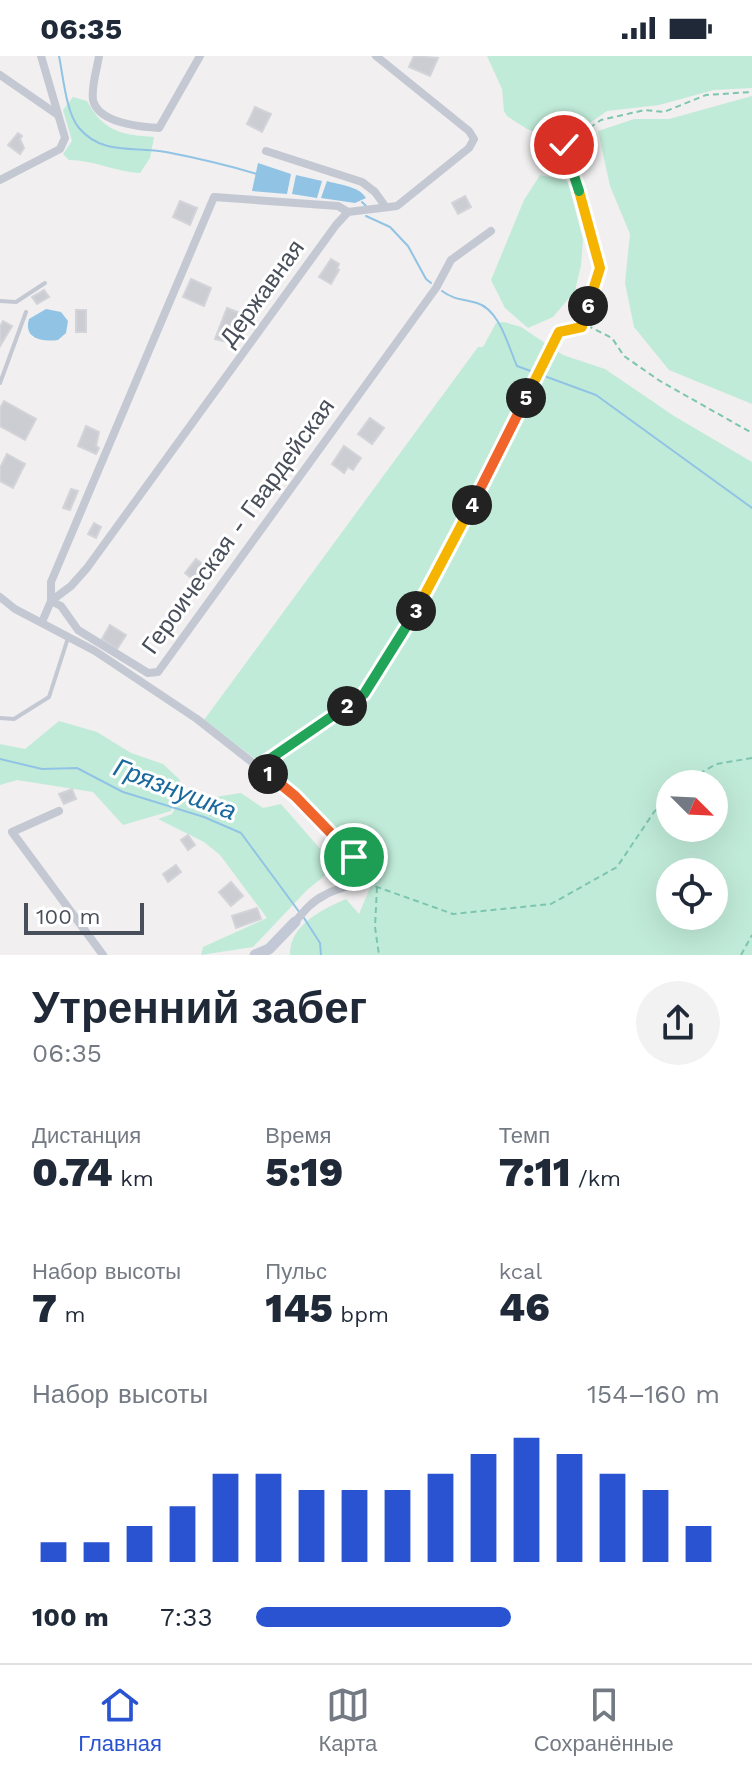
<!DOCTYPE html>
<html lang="ru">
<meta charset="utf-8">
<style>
body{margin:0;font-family:"Work Sans",sans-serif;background:#f2f2f3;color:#1f2937;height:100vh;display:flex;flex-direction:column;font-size:30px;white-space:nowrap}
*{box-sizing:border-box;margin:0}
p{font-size:26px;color:#747a83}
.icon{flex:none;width:44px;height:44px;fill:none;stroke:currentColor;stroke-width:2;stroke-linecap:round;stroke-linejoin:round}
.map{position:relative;height:899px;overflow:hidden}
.sheet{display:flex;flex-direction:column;background:#fff;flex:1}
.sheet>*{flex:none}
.needle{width:52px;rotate:114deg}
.fabs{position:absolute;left:656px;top:714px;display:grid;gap:16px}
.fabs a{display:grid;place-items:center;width:72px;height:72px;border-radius:50%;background:#fff;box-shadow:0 8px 32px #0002;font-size:40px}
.scale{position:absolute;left:24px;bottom:20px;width:120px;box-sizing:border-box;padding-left:8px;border:4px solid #484e5a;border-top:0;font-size:22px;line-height:28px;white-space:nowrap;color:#484e5a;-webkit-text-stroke:6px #fff;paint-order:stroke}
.pin{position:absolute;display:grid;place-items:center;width:68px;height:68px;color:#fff;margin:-34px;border:4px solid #fff;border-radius:50%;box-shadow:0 2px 8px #0007}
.km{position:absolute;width:40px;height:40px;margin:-20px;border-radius:50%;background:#222;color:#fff;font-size:22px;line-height:40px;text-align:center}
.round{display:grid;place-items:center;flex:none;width:84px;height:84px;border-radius:42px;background:#f2f2f3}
.overview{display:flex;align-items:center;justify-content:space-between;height:136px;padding:0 32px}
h1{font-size:44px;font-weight:800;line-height:60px}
.stats{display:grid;grid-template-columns:repeat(3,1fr);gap:12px;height:136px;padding:8px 32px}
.stats div{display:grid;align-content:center}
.stats b{font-size:40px;font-weight:800}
.stats small{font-size:22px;font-weight:400}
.stats p{font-size:22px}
.chart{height:224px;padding:16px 32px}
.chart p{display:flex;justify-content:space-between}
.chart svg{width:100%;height:144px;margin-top:8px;stroke:#2953d1;stroke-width:6}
ul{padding:0 32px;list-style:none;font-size:26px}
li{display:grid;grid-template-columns:128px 96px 1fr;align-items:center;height:60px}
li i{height:20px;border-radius:10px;background:#2953d1}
.status{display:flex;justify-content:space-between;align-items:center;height:56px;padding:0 40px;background:#fff;direction:ltr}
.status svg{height:22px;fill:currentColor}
.tabs{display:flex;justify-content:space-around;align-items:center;height:112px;border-top:2px solid #e0e1e3;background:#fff;font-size:22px;color:#747a83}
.tabs a{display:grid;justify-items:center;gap:4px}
.tabs .on{color:#2953d1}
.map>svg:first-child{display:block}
.green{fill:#c1ebd9;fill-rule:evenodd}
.water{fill:#91c4e4}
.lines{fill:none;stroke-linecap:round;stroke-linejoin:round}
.stream{stroke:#91c4e4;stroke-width:2}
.building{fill:#cccdd3;stroke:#d3d4d9;stroke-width:2}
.path{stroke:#7cc6af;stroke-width:2;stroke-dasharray:6 4;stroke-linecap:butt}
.lane{stroke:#c3c8d2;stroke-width:4}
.street{stroke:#c3c8d2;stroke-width:8}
.secondary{stroke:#c3c8d6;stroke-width:11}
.split-1-casing{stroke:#fff;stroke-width:16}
.split-2-casing{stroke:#fff;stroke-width:16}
.split-3-casing{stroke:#fff;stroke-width:16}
.split-4-casing{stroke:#fff;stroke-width:16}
.split-5-casing{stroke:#fff;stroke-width:16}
.split-6-casing{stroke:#fff;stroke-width:16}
.split-7-casing{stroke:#fff;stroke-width:16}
.split-8-casing{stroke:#fff;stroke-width:16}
.split-1{stroke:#f0652b;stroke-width:10}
.split-2{stroke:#22a559;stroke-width:10}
.split-3{stroke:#22a559;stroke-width:10}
.split-4{stroke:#f5b400;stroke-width:10}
.split-5{stroke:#f0652b;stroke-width:10}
.split-6{stroke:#f5b400;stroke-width:10}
.split-7{stroke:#f5b400;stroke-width:10}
.split-8{stroke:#22a559;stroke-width:10}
.labels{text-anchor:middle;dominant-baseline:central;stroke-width:6;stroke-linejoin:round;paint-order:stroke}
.street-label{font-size:24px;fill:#484e5a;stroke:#fff}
.water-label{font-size:26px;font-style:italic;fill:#19699d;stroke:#fff}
</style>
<div class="status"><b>06:35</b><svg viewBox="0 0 49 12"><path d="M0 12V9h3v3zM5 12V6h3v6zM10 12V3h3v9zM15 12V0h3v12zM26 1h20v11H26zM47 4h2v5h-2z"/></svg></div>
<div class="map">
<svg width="752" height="899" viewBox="0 0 752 899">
<rect width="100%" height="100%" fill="#f1efef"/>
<g class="green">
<path d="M 487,0 L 752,0 L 752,32 L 714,34 L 659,49 L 607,55 L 568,82 L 554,83 L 527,73 L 507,60 L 504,55 L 502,33 Z"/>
<path d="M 752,40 L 752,348 L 669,314 L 634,271 L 625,227 L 630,178 L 610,130 L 598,75 L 634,63 L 669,63 Z"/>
<path d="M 73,41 L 87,45 C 103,75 121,79 154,81 L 150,102 L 140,117 C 116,116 94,104 69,104 L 63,98 L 72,85 L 63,54 Z"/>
<path d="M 540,119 L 568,125 L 583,184 L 581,209 L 575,235 L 553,261 L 528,272 L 505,252 L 491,224 L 524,144 Z"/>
<path d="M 504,266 L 521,271 L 563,299 L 605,313 L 674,360 L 752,406 L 752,899 L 290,899 C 289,869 323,853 346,843 L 359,858 L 377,815 L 295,733 L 204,664 L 478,291 L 483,291 L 496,267 ZM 670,728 L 714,728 L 714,772 L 670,772 ZM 670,816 L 714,816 L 714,860 L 670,860 Z"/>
<path d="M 59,665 L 97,676 L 131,697 L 163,708 L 180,724 L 171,755 L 123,769 L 93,736 L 17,724 L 0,729 L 0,688 L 25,693 Z"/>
<path d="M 241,737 L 263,752 L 281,748 L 329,803 L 327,818 L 307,834 L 253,891 L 201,899 L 203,891 L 267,862 L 220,799 L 204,786 L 158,763 L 172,758 L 182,738 L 215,741 Z"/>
</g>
<g class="water">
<path d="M 258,107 L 291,118 L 287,138 L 252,135 Z"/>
<path d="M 296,119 L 322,125 L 317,142 L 292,138 Z"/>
<path d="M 327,125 C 340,129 359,130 366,142 L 355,147 L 321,142 Z"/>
<path d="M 46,253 L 61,256 L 68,265 L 66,277 L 58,284 C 43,286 23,283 29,263 Z"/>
</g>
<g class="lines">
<g class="stream">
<path d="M 59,0 C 63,19 66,57 79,72 C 103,100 134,90 166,96 C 197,102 227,109 257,118"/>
<path d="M 362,146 L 366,150"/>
<path d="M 366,160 L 390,171 L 408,190 L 426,223 L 431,227"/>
<path d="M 442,235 C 454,244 464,243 477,247 C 500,254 508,290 517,310 L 596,339 L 752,452"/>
<path d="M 0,703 L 42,713 L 77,712 L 123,736 L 204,761 L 241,777 L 300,857"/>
<path d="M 304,862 L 320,887 L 321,899"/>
</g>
</g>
<g class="building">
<path d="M 414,0 L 438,2 L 430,20 L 409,11 Z"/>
<path d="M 255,51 L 271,58 L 262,76 L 247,68 Z"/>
<path d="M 18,77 L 22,80 L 20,83 L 24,92 L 20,98 L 8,89 Z"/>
<path d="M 465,140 L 471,151 L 458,158 L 452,147 Z"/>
<path d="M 180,145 L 197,152 L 190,169 L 173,161 Z"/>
<path d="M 331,203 L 339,208 L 337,213 L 339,214 L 331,228 L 319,221 Z"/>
<path d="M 191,223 L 211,232 L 204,250 L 183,241 Z"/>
<path d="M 44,234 L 49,241 L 37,248 L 32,241 Z"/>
<path d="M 227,252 L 248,260 L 237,288 L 215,283 Z"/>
<rect x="76" y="254" width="10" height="22"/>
<path d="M 3,265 L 12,270 L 0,290 L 0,271 Z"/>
<path d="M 4,345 L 36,363 L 25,384 L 0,370 L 0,352 Z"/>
<path d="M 370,362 L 384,372 L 372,388 L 358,378 Z"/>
<path d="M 86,370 L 99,376 L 96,390 L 99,392 L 96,398 L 78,390 Z"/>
<path d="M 344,390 L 361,402 L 353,414 L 348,411 L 344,417 L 332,408 Z"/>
<path d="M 7,398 L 25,408 L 13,432 L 0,425 L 0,412 Z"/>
<path d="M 71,433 L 78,435 L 70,454 L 63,452 Z"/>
<path d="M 94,467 L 101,471 L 96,482 L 88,478 Z"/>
<path d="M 196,503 L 209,513 L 197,527 L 185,517 Z"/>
<path d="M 110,569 L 126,579 L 117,593 L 102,583 Z"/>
<path d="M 72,733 L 76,743 L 64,748 L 59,738 Z"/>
<path d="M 188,779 L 195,789 L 188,794 L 181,784 Z"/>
<path d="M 176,809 L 181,816 L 168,826 L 163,818 Z"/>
<path d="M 231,826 L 243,840 L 231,850 L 219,836 Z"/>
<path d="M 257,852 L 261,863 L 236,872 L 232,860 Z"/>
</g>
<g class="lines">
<g class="path">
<path d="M 582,270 L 600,212 L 564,89 L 601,64 L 645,54 L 664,56 L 706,39 L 752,36"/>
<path d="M 265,706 L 364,638 L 415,557 L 559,276 L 588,270 L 612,282 L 624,300 L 660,325 L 752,377"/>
<path d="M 682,728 L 716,708 L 752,702"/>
<path d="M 366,827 L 453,858 L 551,848 L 617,811 L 654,756 L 670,740"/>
<path d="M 377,831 L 375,871 L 379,899"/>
<path d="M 741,899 L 752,879"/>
</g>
<g class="lane">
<path d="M 0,245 L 16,246 L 45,227"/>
<path d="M 0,327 L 26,256"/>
<path d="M 0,662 L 14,663 L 49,641 L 68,582"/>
</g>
<g class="street">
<path d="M 99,0 C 97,13 91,31 93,44 C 98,67 141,71 159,72 L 200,0"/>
<path d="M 0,19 L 58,59"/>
<path d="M 266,95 L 362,126 L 375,136 L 385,150"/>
<path d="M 0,124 L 60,93 L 65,82 L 41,0"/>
<path d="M 348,156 L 338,150 L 214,141 L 51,526 L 51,545 L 61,550 L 78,574 L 148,617 L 158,616 L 436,232 L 451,204 L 491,175"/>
<path d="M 0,541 L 15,553 L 95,595 L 197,663 L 295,740 L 354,801 L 359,812 L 356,827 C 345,832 334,833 325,839 C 312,845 304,855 295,866"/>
<path d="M 42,566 L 51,545 L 71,530 L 87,512 L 336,169 L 348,156 L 397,150 L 469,92 L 474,83 L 469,75 L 376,0"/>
<path d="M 59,755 L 12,776 L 103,899"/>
</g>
<path class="secondary" d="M 255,899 L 269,893 L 295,866"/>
</g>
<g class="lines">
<g class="split-1-casing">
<path id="split-1" d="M 268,718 L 295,740 L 354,801"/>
</g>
<g class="split-2-casing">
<path id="split-2" d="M 268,718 L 258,711 L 347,650"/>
</g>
<g class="split-3-casing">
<path id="split-3" d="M 347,650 L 364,638 L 416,555"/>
</g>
<g class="split-4-casing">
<path id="split-4" d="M 416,555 L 472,449"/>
</g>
<g class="split-5-casing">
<path id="split-5" d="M 472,449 L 526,342"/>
</g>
<g class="split-6-casing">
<path id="split-6" d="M 526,342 L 559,276 L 582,271 L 588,250"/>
</g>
<g class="split-7-casing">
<path id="split-7" d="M 579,135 L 600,212 L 588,250"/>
</g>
<g class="split-8-casing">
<path id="split-8" d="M 564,89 L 579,135"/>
</g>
<use href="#split-1" class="split-1"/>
<use href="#split-2" class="split-2"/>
<use href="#split-3" class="split-3"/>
<use href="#split-4" class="split-4"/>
<use href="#split-5" class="split-5"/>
<use href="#split-6" class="split-6"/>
<use href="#split-7" class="split-7"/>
<use href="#split-8" class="split-8"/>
</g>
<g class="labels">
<g class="street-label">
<text transform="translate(262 237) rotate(-54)">Державная</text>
<text transform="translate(238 470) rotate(-54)">Героическая - Гвардейская</text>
</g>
<g class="water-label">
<text transform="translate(175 733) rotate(21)">Грязнушка</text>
</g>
</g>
</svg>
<div class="fabs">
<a><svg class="needle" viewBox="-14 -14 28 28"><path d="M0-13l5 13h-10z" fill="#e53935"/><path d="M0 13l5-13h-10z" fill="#747a83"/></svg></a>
<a><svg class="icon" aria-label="locate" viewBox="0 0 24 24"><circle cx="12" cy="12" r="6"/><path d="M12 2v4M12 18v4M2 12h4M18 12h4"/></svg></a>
</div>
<div class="scale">100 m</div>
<div class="pin" style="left:354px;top:801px;background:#1e9e55"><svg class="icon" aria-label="arrive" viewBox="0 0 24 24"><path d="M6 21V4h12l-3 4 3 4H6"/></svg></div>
<div class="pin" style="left:564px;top:89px;background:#d93025"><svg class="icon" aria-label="check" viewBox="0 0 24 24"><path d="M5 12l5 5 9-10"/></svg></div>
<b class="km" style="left:268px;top:718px">1</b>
<b class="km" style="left:347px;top:650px">2</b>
<b class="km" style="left:416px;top:555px">3</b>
<b class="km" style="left:472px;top:449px">4</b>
<b class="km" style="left:526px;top:342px">5</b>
<b class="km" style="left:588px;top:250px">6</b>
</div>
<section class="sheet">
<div class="overview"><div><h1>Утренний забег</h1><p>06:35</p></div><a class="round"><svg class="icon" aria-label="share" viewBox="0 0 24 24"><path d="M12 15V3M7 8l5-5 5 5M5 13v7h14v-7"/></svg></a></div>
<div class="stats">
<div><p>Дистанция</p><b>0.74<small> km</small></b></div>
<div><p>Время</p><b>5:19</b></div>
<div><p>Темп</p><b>7:11<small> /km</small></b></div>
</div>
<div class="stats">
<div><p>Набор высоты</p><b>7<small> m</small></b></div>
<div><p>Пульс</p><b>145<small> bpm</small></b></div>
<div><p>kcal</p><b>46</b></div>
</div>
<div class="chart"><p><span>Набор высоты</span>154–160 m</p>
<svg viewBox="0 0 160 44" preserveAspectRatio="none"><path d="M5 44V38M15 44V38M25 44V33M35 44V27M45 44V17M55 44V17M65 44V22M75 44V22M85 44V22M95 44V17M105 44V11M115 44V6M125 44V11M135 44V17M145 44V22M155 44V33"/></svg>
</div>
<ul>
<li><b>100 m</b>7:33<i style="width:55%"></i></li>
</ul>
</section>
<nav class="tabs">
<a class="on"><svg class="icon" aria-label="home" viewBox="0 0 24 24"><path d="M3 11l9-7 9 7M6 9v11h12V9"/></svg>Главная</a>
<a><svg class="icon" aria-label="map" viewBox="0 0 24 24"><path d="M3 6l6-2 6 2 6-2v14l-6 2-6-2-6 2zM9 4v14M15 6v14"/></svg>Карта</a>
<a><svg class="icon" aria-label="saved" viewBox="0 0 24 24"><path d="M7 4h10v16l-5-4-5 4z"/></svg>Сохранённые</a>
</nav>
